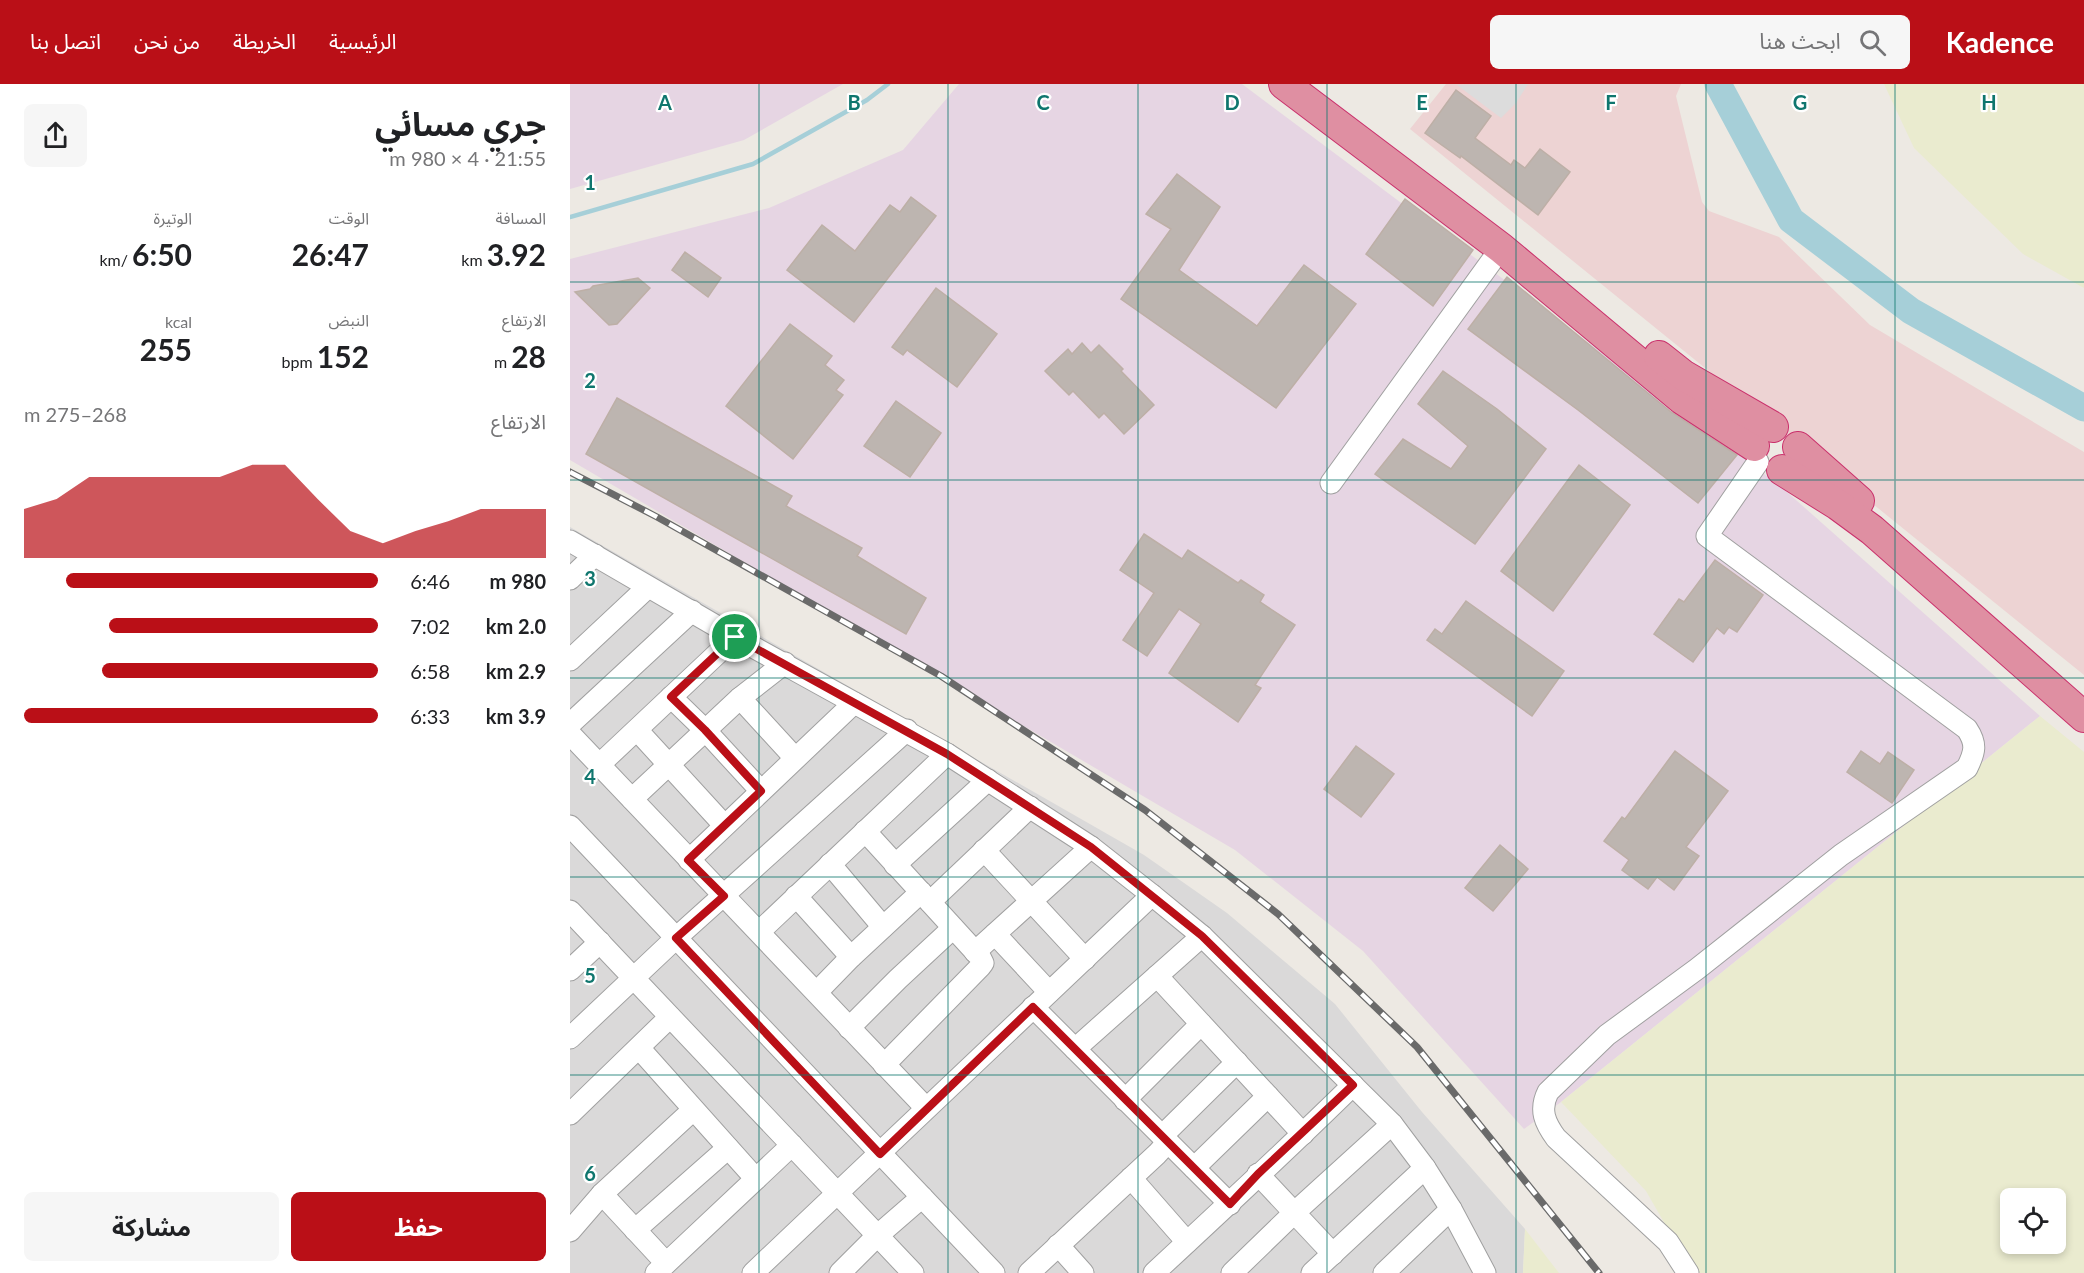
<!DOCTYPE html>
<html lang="ar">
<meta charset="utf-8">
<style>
body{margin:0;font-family:Lato,"Noto Sans Arabic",sans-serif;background:#f6f6f6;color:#202124;direction:rtl;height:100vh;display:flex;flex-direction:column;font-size:22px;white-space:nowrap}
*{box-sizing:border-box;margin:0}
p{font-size:20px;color:#757577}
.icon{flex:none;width:33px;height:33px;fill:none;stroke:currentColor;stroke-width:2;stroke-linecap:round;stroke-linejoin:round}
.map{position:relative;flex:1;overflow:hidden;direction:ltr}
.panel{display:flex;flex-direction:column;background:#fff;width:570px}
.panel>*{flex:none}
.tools{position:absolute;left:1430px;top:1104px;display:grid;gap:12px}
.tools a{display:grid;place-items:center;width:66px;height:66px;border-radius:9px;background:#fff;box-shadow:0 3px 9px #0003;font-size:30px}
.pin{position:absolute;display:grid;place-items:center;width:51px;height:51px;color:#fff;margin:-26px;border:3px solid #fff;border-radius:50%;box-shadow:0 2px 6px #0007}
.round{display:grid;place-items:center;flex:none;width:63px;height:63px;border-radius:9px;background:#f6f6f6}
.overview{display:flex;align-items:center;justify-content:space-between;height:102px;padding:0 24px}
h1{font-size:33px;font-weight:700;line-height:45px}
.stats{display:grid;grid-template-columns:repeat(3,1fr);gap:9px;height:102px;padding:6px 24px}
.stats div{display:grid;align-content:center}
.stats b{font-size:30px;font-weight:700}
.stats small{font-size:16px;font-weight:400}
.stats p{font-size:16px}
.chart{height:168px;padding:12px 24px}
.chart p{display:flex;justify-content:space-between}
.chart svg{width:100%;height:108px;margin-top:6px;fill:#ba0f17;opacity:.7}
.cta{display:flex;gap:12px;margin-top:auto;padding:12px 24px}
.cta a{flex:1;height:69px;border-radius:9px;background:#ba0f17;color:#fff;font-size:24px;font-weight:700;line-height:69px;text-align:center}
.cta a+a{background:#f6f6f6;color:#202124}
ul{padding:0 24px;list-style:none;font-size:20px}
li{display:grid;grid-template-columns:96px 72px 1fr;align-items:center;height:45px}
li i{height:15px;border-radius:8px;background:#ba0f17}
header{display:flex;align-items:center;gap:36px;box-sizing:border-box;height:84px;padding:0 30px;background:#ba0f17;color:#fff}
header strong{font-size:28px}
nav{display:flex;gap:33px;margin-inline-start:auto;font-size:21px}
.search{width:420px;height:54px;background:#f6f6f6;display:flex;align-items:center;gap:15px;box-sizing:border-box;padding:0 21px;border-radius:9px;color:#757577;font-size:22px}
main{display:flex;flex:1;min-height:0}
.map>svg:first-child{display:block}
.residential{fill:#dad9d9}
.commercial{fill:#edd3d3}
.industrial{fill:#e6d5e3}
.farmland{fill:#eaebcf;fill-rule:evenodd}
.parking{fill:#dcdcdc}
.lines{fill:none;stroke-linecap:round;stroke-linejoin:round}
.stream{stroke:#a6cfd8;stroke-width:4.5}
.river{stroke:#a6cfd8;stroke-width:27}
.building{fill:#bdb5b0;stroke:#bdafa6;stroke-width:1.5}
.minor-casing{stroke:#a0a0a0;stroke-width:23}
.highway-casing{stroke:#ca316c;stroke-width:32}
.minor{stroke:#fff;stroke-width:21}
.highway{stroke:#df8fa2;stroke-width:30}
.rail-casing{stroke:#6a6a6a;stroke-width:7}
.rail{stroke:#fff;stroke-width:4.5;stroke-dasharray:14;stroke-linecap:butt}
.route-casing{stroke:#fff;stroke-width:12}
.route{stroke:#ba0f17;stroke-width:8}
.grid{fill:none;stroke:#0f766e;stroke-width:1.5;stroke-opacity:0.55}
.grid-label{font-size:20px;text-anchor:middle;font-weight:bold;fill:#0f766e;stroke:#fff;stroke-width:4.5;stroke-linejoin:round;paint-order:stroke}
</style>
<header>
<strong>Kadence</strong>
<div class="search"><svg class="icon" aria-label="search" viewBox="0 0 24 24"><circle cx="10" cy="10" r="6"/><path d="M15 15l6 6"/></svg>ابحث هنا</div>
<nav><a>الرئيسية</a><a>الخريطة</a><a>من نحن</a><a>اتصل بنا</a></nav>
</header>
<main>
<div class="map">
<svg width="1514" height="1189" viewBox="0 0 1514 1189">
<rect width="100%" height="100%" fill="#ede9e3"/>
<path class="residential" d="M 0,443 L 574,771 L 657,829 L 765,920 L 852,1028 L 955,1145 L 953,1189 L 0,1189 Z"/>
<path class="commercial" d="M 876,0 L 1111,0 L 1106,12 L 1132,118 L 1139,127 L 1209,153 L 1300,241 L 1514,368 L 1514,591 L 840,45 Z"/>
<g class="industrial">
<path d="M 0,0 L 273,0 L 174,56 L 0,105 Z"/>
<path d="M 389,0 L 672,0 L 1209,401 L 1470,632 L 991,1018 L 954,1045 L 793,867 L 665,766 L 0,376 L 0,175 L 199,124 L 333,66 Z"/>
</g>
<g class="farmland">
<path d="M 1314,0 L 1514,0 L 1514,204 L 1453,170 L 1344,64 Z"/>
<path d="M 1470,632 L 1514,668 L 1514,1189 L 1123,1189 L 1076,1107 L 991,1018 ZM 1440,1114 L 1485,1114 L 1485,1160 L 1440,1160 Z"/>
<path d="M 955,1145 L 989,1189 L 953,1189 Z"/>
</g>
<path class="parking" d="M 958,0 L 946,19 L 931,34 L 887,1 Z"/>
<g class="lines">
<path class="stream" d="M 0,133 L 183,80 L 297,16 L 318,0"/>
<path class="river" d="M 1148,0 L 1221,136 L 1341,227 L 1514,324"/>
</g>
<g class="building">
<path d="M 886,6 L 921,32 L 905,54 L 941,81 L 944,76 L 955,84 L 970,65 L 1000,88 L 968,131 L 891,72 L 890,74 L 855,49 Z"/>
<path d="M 607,90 L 650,123 L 609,186 L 687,242 L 734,181 L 786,220 L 706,324 L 551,215 L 601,145 L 576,130 Z"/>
<path d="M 341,113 L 366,132 L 284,238 L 217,186 L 252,141 L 285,167 L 320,121 L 330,128 Z"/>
<path d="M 835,115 L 903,166 L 863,222 L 796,170 Z"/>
<path d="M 115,168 L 151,194 L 138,213 L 102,186 Z"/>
<path d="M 937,193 L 1101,328 L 1167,371 L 1128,419 L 1008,326 L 898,245 Z"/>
<path d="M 68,194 L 80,204 L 47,240 L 39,241 L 5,208 L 20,205 L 23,202 Z"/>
<path d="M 366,204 L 427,250 L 387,303 L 337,266 L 333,271 L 322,263 Z"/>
<path d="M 220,240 L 262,272 L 255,281 L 274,296 L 266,306 L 273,311 L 223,375 L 156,322 Z"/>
<path d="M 512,259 L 521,269 L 529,261 L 553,285 L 551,287 L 584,321 L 554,350 L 534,329 L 529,334 L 503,307 L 499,311 L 475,287 L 498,265 L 502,270 Z"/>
<path d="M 873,287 L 927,325 L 976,365 L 905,460 L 805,390 L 833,355 L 881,385 L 898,362 L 848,320 Z"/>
<path d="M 47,314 L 222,412 L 216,422 L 292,464 L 287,472 L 356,514 L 336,550 L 16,370 Z"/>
<path d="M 326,317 L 371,349 L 340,393 L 294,362 Z"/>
<path d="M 1009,381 L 1060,421 L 983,527 L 931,487 Z"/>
<path d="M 574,450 L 612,475 L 618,466 L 668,499 L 671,496 L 694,511 L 690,518 L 725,541 L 685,601 L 691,604 L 668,638 L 599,589 L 631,540 L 609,525 L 577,572 L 553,556 L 584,509 L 550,486 Z"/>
<path d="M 1145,476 L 1193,511 L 1167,548 L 1159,543 L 1154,550 L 1147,544 L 1123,578 L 1084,550 L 1109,515 L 1114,518 Z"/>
<path d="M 896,517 L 994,587 L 962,632 L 857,556 L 865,545 L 872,550 Z"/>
<path d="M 786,662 L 824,690 L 791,733 L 754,705 Z"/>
<path d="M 1105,667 L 1158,707 L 1116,763 L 1129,772 L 1104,806 L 1087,793 L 1078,805 L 1052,786 L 1059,776 L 1034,757 L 1052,733 L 1055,735 Z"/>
<path d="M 1291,667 L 1310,680 L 1318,668 L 1344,686 L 1322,719 L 1277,688 Z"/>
<path d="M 930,761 L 958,785 L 923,827 L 895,804 Z"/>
</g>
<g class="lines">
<g class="minor-casing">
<g id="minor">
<path d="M 761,399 L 931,164"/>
<path d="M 0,457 L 165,553 L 377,670 L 521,763 L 582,811 L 632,852 L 822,1040 L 855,1084 L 881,1125 L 915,1189"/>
<path d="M 0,495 L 25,471"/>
<path d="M 0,576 L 78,503"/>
<path d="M 101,613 L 135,646 L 191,707"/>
<path d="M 170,614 L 225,674"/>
<path d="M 0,640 L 122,527"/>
<path d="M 67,646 L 154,741"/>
<path d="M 0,650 L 356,1024"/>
<path d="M 29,681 L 165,553"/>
<path d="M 62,715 L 170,614 L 215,579"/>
<path d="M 0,742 L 424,1189"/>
<path d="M 295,747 L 410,873 L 413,879 L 410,883 L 314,981"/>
<path d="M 414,766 L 515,875"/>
<path d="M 119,776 L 284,619"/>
<path d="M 260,780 L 313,843"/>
<path d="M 325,781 L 418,696"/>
<path d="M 226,812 L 281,873"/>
<path d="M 360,818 L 460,723"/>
<path d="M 0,827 L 343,1189"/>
<path d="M 190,847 L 377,670"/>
<path d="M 425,850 L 479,908"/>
<path d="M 405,868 L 521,763"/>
<path d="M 0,886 L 30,858"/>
<path d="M 587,892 L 733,1050"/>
<path d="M 247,908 L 281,873 L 351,808"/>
<path d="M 463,923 L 660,1120"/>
<path d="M 279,944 L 328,895 L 383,844"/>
<path d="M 0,954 L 106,854 L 337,646"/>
<path d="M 69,964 L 186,1095"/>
<path d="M 505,965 L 632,852"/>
<path d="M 555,1016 L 631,940"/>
<path d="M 0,1030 L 100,933"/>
<path d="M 592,1052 L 667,978"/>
<path d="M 624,1084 L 698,1012"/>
<path d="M 688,1090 L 763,1170"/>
<path d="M 561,1094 L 617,1158"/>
<path d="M 32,1110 L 96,1179"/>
<path d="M 65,1146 L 158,1064"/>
<path d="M 0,1147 L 32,1110 L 123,1026"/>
<path d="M 488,1161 L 513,1189"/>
<path d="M 86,1189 L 222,1061"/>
<path d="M 183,1189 L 582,811"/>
<path d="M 270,1189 L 307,1152 L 352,1113"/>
<path d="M 459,1189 L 587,1070 L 598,1058"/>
<path d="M 584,1189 C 651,1127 718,1065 783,1001"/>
<path d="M 662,1189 L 724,1129 L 822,1040"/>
<path d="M 742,1189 L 855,1084"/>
<path d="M 814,1189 L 881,1125"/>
<path d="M 1118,1189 L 1098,1158 L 986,1054 C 975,1039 969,1026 978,1008 L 1037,951 L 1127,885 L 1271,771 L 1397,684 C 1405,668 1407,660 1397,645 L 1137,452 L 1188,378"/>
</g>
</g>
<g class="highway-casing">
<g id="highway">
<path d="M 714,0 L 931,164 L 1112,315 L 1184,362"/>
<path d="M 1089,272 L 1113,291 L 1203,343"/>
<path d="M 1228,363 L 1289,417"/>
<path d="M 1212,386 L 1268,421 L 1302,446 L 1514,633"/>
</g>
</g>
<use href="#minor" class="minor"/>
<use href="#highway" class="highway"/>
<g class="rail-casing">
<path id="rail" d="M 0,388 L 87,433 L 371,592 L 575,726 L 708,830 L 847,963 L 1029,1189"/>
</g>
<use href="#rail" class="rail"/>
</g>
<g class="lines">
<g class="route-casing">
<path id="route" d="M 165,553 L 377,670 L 521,763 L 632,852 L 783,1001 L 688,1090 L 660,1120 L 463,923 L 310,1070 L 106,854 L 154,812 L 118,776 L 191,707 L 135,646 L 101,613 Z"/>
</g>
<use href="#route" class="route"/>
</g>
<path class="grid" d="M 189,0 L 189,1189M 378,0 L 378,1189M 568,0 L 568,1189M 757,0 L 757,1189M 946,0 L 946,1189M 1136,0 L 1136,1189M 1325,0 L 1325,1189M 0,198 L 1514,198M 0,396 L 1514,396M 0,594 L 1514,594M 0,793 L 1514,793M 0,991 L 1514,991"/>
<g class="grid-label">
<text x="95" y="26">A</text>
<text x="284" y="26">B</text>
<text x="473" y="26">C</text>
<text x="662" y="26">D</text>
<text x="852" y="26">E</text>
<text x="1041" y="26">F</text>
<text x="1230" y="26">G</text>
<text x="1419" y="26">H</text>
<text x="20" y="106">1</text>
<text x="20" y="304">2</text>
<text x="20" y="502">3</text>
<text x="20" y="700">4</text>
<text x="20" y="899">5</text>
<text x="20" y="1097">6</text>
</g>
</svg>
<div class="tools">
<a><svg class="icon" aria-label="locate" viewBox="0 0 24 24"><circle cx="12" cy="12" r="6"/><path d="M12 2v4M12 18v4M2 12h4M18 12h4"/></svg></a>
</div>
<div class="pin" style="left:165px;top:553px;background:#1e9e55"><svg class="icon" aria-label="arrive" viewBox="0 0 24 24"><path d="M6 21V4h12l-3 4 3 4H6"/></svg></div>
</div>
<section class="panel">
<div class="overview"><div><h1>جري مسائي</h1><p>21:55 · 4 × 980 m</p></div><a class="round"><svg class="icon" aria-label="share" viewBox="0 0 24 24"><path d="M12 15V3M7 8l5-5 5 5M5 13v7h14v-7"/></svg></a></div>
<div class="stats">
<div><p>المسافة</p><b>3.92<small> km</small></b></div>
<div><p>الوقت</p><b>26:47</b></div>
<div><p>الوتيرة</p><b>6:50<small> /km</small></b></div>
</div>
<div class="stats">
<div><p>الارتفاع</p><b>28<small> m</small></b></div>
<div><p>النبض</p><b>152<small> bpm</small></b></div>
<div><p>kcal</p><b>255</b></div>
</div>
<div class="chart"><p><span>الارتفاع</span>268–275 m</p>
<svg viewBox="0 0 160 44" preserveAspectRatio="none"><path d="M0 44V24L10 20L20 11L30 11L40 11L50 11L60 11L70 6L80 6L90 20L100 33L110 38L120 33L130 29L140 24L150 24L160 24V44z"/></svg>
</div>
<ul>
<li><b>980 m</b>6:46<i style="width:88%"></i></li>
<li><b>2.0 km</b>7:02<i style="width:76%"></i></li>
<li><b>2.9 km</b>6:58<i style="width:78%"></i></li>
<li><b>3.9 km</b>6:33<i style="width:100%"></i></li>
</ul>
<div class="cta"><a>حفظ</a><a>مشاركة</a></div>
</section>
</main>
